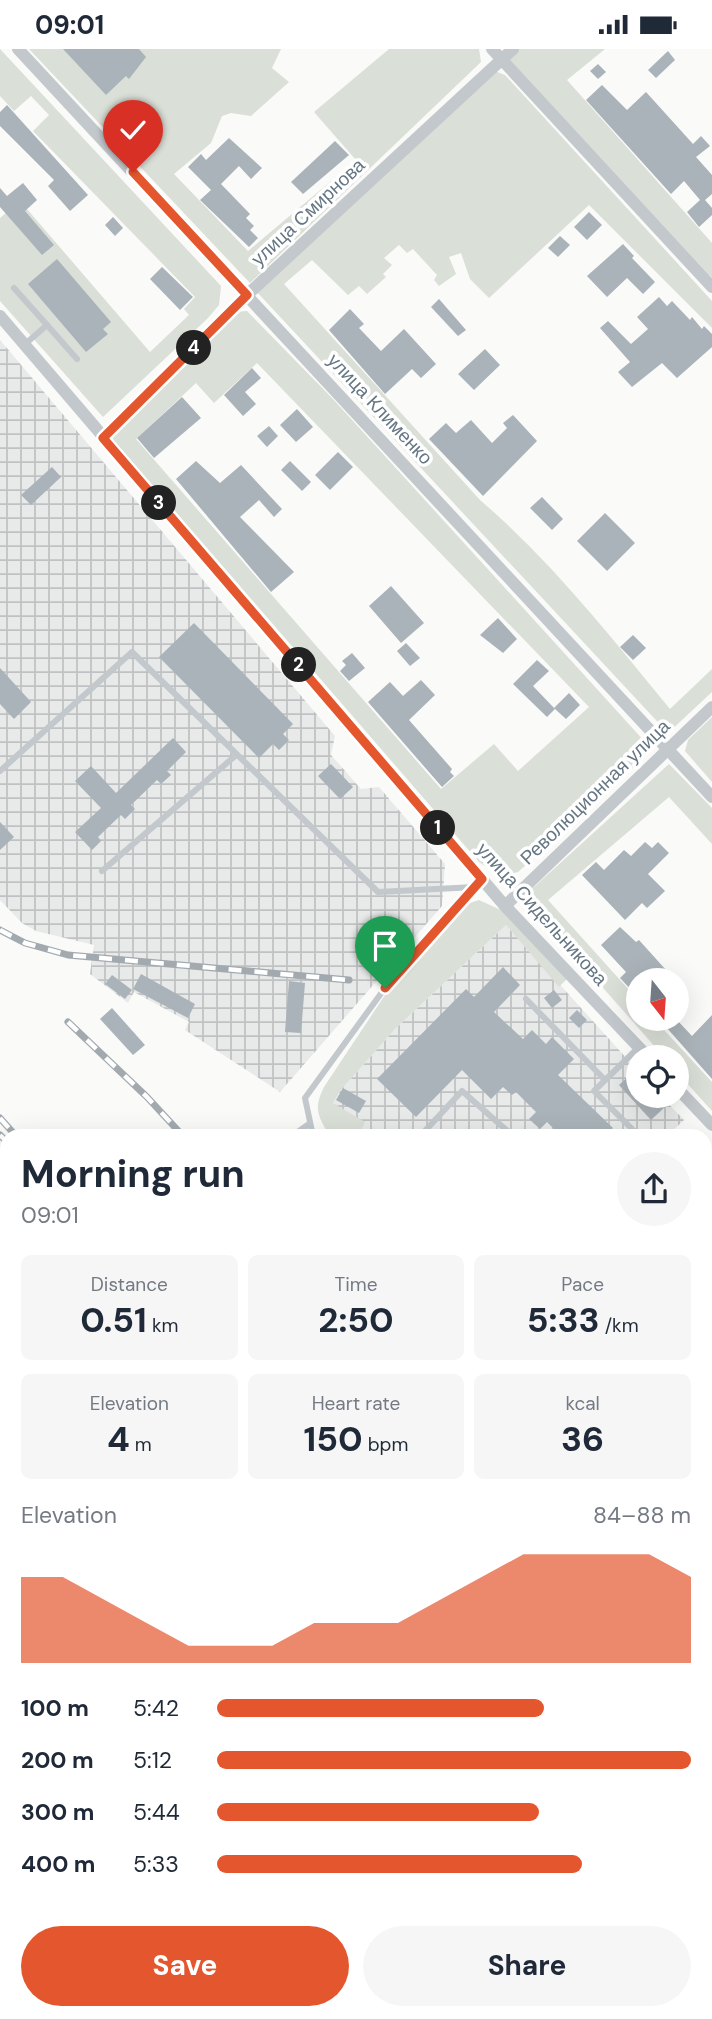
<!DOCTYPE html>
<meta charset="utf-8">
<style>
body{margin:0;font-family:"DM Sans",sans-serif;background:#f6f6f7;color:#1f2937;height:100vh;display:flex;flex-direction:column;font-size:26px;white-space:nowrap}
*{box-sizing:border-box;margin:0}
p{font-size:23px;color:#747a83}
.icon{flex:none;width:38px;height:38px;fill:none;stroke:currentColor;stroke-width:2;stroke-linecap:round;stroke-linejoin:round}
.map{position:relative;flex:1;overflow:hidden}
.drawer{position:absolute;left:0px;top:1080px;width:712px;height:891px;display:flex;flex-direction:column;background:#fff;border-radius:21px 21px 0 0;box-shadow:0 7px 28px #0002}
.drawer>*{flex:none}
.needle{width:46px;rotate:163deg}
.buttons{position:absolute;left:626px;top:919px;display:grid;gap:14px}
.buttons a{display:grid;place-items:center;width:63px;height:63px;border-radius:50%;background:#fff;box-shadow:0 7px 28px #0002;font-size:35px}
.pin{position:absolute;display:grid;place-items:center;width:60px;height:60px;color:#fff;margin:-72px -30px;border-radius:50% 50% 50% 0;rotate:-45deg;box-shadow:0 0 7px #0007}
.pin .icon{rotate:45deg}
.km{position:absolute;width:35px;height:35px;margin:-18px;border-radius:50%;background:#222;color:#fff;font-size:19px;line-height:35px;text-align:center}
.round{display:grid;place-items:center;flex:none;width:74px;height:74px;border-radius:37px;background:#f6f6f7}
.headline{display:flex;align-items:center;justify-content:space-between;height:119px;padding:0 21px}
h1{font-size:38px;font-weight:700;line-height:52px}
.stats{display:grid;grid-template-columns:repeat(3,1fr);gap:10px;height:119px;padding:7px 21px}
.stats div{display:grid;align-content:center;border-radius:10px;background:#f6f6f7;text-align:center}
.stats b{font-size:35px;font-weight:700}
.stats small{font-size:19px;font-weight:400}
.stats p{font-size:19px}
.chart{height:196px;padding:14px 21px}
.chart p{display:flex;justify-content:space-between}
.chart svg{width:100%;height:126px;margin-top:7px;fill:#e4572e;opacity:.7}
.button{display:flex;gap:14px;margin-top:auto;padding:14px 21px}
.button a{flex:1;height:80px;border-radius:42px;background:#e4572e;color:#fff;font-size:28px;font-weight:700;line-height:80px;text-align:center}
.button a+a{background:#f6f6f7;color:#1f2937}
ul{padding:0 21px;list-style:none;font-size:23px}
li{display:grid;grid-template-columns:112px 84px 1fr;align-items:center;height:52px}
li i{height:18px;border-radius:9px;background:#e4572e}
.status{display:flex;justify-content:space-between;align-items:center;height:49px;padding:0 35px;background:#fff;direction:ltr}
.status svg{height:19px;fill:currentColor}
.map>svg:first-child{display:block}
.industrial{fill:url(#industrial-grid)}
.green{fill:#dadfd7;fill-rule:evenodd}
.park{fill:url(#park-tufts)}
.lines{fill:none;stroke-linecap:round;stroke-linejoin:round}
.stream{stroke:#bbc7cb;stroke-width:4.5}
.building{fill:#aab3b9}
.path{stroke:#bbbfc2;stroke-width:2.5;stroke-dasharray:3.5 3.5;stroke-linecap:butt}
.service{stroke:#c3c8cc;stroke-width:6}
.minor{stroke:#c3c8cc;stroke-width:12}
.tertiary{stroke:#c3c8cc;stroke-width:16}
.rail-casing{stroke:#a2aab0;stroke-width:7}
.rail{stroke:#fff;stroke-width:4.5;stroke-dasharray:13;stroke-linecap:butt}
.route-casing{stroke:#fff;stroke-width:14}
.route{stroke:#e4572e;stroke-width:9}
.labels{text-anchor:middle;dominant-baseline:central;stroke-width:7;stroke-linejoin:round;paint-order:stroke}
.street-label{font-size:19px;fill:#657683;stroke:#fff}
</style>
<div class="status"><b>09:01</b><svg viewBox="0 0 49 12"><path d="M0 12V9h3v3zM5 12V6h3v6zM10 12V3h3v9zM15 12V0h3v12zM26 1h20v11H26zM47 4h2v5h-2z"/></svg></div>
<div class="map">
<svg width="712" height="1970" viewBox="0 0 712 1970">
<defs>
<pattern id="industrial-grid" width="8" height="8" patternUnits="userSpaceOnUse" patternTransform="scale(1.75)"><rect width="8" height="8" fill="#e8e9e9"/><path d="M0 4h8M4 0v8" fill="none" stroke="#c0c1c2"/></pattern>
<pattern id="park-tufts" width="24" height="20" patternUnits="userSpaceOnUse" patternTransform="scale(1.75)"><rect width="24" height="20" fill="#dadfd7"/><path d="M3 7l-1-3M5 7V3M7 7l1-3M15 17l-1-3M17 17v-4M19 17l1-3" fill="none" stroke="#b4b9b4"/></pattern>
</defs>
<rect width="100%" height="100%" fill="#fafaf8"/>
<g class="industrial">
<path d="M 0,291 L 335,687 L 331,706 L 361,740 L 379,738 L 445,815 L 442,857 L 280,1043 L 185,981 L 189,973 L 134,943 L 128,954 L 90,925 L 94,896 L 36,882 L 22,874 L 0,851 Z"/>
<path d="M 506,876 L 639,1023 L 639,1046 L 661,1047 L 684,1071 L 667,1087 L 363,1087 L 333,1054 L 340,1042 L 395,980 Z"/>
<path d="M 712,1558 L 712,1896 L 705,1884 L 705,1563 Z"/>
</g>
<g class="green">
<path d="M 0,0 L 221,237 L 219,256 L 208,269 L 103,368 L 0,252 L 0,169 L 20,152 L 150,303 L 189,266 L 184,260 L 195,248 L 33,82 L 49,66 L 31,47 L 14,62 L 0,47 Z"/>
<path d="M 29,0 L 281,0 L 272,19 L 289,33 L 251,67 L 231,64 L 222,67 L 211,94 L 174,125 L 248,202 L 356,111 L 314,63 L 389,0 L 479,0 L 481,13 L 250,234 Z"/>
<path d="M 516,0 L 605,0 L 567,31 L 712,194 L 712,229 L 507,8 Z"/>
<path d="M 492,21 L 505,26 L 712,252 L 712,279 L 589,156 L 489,249 L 470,230 L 461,204 L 449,208 L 456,225 L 439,237 L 434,231 L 437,226 L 413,200 L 407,204 L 399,196 L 384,209 L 392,216 L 383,225 L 386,228 L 367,245 L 359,237 L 348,246 L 312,211 L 284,235 L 480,451 C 552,513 610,587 670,660 L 712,620 L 712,643 L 668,684 L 256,242 Z"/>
<path d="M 247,262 L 333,350 L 646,694 L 647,704 L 643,710 L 518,823 L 500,827 L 479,813 L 110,387 L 236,263 ZM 257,314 L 589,658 L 518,722 L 494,695 L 441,740 L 136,390 L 196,334 L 214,354 Z"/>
<path d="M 712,668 L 712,733 L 685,702 L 688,691 Z"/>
<path d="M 669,715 L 712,759 L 712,795 L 669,748 L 548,851 L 639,952 L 639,970 L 654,970 L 712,1033 L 712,1062 L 677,1023 L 677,1008 L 664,1008 L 523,848 Z"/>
<path d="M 479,851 L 503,862 L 567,930 L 559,938 L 506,876 L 395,980 L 340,1042 L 333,1054 L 365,1073 L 360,1084 L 363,1087 L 329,1087 C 318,1065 313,1061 324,1038 L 391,937 L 467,855 Z"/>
<path d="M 712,1267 L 712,1501 L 705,1503 L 705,1272 Z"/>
</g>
<path class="park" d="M 145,1964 L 328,1964 L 323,1970 L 155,1970 Z"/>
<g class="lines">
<g class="stream">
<path d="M 705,1338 L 712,1342"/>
<path d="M 0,1390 L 7,1392"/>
</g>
</g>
<g class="building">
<path d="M 63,0 L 139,0 L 146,8 L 129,30 L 126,27 L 106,46 Z"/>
<path d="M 668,2 L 675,11 L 656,29 L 648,21 Z"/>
<path d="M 598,15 L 606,23 L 598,30 L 590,22 Z"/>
<path d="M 602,36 L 627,61 L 646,43 L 693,95 L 701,87 L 710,97 L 696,108 L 712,126 L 712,145 L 705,151 L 712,159 L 712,166 L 699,178 L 687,163 L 700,151 L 684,132 L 671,145 L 586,51 Z"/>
<path d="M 7,56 L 88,146 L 70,162 L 48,137 L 54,131 L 0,77 L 0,63 Z"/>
<path d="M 229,89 L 262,119 L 251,130 L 239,117 L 221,135 L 250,165 L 246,169 L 254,177 L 250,181 L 258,189 L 249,198 L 200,151 L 211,141 L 188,118 L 201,105 L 206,111 Z"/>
<path d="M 335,92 L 349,106 L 303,145 L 291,133 Z"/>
<path d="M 23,134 L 37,151 L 25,162 L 54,196 L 42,206 L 0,158 L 0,139 L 7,147 Z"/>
<path d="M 589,163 L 602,176 L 587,191 L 574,178 Z"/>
<path d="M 113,168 L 123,179 L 115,187 L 105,176 Z"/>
<path d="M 560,187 L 570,196 L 558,208 L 548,199 Z"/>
<path d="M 623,195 L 634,207 L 632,209 L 655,233 L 643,245 L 627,229 L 607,248 L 587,227 Z"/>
<path d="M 57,210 L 111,273 L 103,280 L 108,285 L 86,303 L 28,235 Z"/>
<path d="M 162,218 L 193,248 L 180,261 L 150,230 Z"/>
<path d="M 659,248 L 667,257 L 672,252 L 690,271 L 692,268 L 702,280 L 704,277 L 712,285 L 712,298 L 677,329 L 662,314 L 632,338 L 618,323 L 630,313 L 600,279 L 608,272 L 631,295 L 648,280 L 637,268 Z"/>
<path d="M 439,250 L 466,281 L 458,287 L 431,258 Z"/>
<path d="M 350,260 L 364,275 L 359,279 L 381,302 L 404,280 L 436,315 L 421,329 L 412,320 L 385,345 L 329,281 Z"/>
<path d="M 485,300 L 500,316 L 474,341 L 458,325 Z"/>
<path d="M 252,319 L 261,329 L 245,343 L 256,355 L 243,367 L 224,346 Z"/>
<path d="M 182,348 L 201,369 L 154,409 L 137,389 Z"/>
<path d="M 297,360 L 313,378 L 296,393 L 280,376 Z"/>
<path d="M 513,366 L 537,392 L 483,447 L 429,390 L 446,374 L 456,384 L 471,371 L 492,394 L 507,379 L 503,374 Z"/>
<path d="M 269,377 L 278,387 L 267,398 L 257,387 Z"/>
<path d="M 338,403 L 353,418 L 330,441 L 315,426 Z"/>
<path d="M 196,412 L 220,434 L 241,416 L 282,460 L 274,468 L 259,451 L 240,468 L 294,523 L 271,543 L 176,430 Z"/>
<path d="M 290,412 L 311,433 L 302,442 L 281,421 Z"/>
<path d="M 52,418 L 61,428 L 31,456 L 21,446 Z"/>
<path d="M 542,448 L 563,470 L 552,481 L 530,459 Z"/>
<path d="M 605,464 L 635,494 L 607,522 L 577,492 Z"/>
<path d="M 391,537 L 424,574 L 401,594 L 369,557 Z"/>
<path d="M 498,569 L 517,590 L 503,604 L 480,586 Z"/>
<path d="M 194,574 L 293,675 L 283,685 L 289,691 L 279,701 L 273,695 L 259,709 L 159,608 Z"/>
<path d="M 633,586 L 646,599 L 633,611 L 620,598 Z"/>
<path d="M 406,594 L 420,609 L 410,617 L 397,602 Z"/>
<path d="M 352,604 L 365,619 L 349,632 L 340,622 L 346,616 L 342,612 Z"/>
<path d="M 537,611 L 549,622 L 533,637 L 555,660 L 547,668 L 513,635 Z"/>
<path d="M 0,619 L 31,653 L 14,670 L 0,655 Z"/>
<path d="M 421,631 L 435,646 L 409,671 L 452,720 L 450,723 L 454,727 L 442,738 L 368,653 L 390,633 L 403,647 Z"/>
<path d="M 569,644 L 580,656 L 566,670 L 554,659 Z"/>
<path d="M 173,689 L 186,703 L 167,722 L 171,726 L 161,735 L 157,731 L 131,756 L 135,760 L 125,770 L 121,766 L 98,788 L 101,792 L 92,801 L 75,783 L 101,759 L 75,732 L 91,717 L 116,744 Z"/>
<path d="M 331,715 L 353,738 L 340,750 L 318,727 Z"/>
<path d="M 0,773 L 14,788 L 0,801 Z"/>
<path d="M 645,793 L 652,799 L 658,793 L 669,804 L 648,825 L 665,842 L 647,859 L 642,854 L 625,871 L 582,826 L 596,813 L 604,821 L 624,801 L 631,807 Z"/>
<path d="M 393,874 L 404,883 L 371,921 L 361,912 Z"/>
<path d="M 620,878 L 636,893 L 639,891 L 675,931 L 639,931 L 639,949 L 620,929 L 626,923 L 601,896 Z"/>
<path d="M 503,918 L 520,936 L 494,963 L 523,990 L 532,981 L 546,995 L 552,988 L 574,1010 L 558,1026 L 613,1079 L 605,1087 L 561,1087 L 547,1073 L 540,1080 L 529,1070 L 536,1063 L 516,1043 L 512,1046 L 503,1038 L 491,1050 L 462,1021 L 416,1068 L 377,1030 L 466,940 L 474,948 Z"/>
<path d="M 141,925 L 195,955 L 188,969 L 133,940 Z"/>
<path d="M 112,926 L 132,941 L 125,950 L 105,935 Z"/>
<path d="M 289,932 L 305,934 L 301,984 L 285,983 Z"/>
<path d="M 554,941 L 562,951 L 552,959 L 544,949 Z"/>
<path d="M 112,959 L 145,996 L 133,1006 L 100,970 Z"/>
<path d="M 577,961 L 587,971 L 579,979 L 569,969 Z"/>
<path d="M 712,966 L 712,1030 L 659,970 L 676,970 L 692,987 Z"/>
<path d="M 639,1018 L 639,1046 L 659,1046 L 667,1056 L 651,1071 L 619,1036 Z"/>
<path d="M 343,1039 L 366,1052 L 359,1064 L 336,1051 Z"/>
</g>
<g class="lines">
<path class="path" d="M 705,1492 L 712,1483"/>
<g class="service">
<path d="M 14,239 L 47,276"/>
<path d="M 24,296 L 47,276 L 77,310"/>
<path d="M 0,722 L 132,603 L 378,843 L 475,838"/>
<path d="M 102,822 L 235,707"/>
<path d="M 526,950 L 605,1031"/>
<path d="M 424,1083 L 462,1042 L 513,1087"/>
<path d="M 292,1087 L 309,1075"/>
<path d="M 313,1087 L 305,1049 L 385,939 L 476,836"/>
<path d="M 633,1087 L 636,1084 L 594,1042 L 639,998"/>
<path d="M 705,1524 L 712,1523"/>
<path d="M 705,1566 L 712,1576"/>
<path d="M 0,1596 L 7,1600"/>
<path d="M 705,1625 L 712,1620"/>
<path d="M 131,1964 L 141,1970"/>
<path d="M 340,1964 L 350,1970"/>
<path d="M 423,1964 L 432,1970"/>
<path d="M 533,1964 L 542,1970"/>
<path d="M 101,1970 L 106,1964"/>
<path d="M 397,1970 L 402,1964"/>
<path d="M 454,1970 L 459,1964"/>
</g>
<g class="minor">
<path d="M 18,0 L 712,748"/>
<path d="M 492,0 L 712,238"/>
<path d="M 0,267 L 505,857 L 648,1008"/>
<path d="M 103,389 L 247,246 L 513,0"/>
<path d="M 505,857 L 712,658"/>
<path d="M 677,1039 L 712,1076"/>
</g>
<g class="tertiary">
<path d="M 0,1689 L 7,1693"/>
<path d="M 0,1888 L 7,1876"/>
</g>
<g class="rail-casing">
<g id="rail">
<path d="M 0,881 L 25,894 L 68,906 L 349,931"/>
<path d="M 68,973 L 147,1048 L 183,1087"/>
<path d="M 0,1069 L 16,1087"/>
<path d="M 0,1086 L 7,1093"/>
<path d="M 0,1134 L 7,1141"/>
<path d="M 0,1151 L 7,1158"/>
<path d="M 0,1169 L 7,1177"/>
<path d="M 705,1855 L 712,1860"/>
<path d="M 705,1874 L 712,1881"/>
<path d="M 705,1909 L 712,1918"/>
<path d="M 705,1938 L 712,1948"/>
<path d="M 705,1956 L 712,1966"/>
</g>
</g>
<use href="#rail" class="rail"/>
</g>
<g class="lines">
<g class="route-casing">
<path id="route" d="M 133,123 L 247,246 L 103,389 L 482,830 L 385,939"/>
</g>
<use href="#route" class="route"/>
</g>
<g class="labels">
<g class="street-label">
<text transform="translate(308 163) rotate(-43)">улица Смирнова</text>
<text transform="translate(380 360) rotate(47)">улица Клименко</text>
<text transform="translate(595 743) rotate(-44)">Революционная улица</text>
<text transform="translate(542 865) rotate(48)">улица Сидельникова</text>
</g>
</g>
</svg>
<div class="buttons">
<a><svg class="needle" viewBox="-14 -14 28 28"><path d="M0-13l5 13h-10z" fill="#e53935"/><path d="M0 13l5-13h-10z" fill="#747a83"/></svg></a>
<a><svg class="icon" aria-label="locate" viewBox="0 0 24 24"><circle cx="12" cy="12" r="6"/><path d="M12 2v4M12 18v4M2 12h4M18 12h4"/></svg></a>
</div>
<div class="pin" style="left:385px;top:939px;background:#1e9e55"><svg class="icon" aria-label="arrive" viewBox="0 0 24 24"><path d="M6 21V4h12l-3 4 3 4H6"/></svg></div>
<div class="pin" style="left:133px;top:123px;background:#d93025"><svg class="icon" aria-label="check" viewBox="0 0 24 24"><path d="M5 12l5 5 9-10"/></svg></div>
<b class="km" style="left:438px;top:779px">1</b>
<b class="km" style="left:299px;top:616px">2</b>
<b class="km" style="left:159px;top:454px">3</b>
<b class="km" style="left:194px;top:299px">4</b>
<section class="drawer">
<div class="headline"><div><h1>Morning run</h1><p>09:01</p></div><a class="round"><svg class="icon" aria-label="share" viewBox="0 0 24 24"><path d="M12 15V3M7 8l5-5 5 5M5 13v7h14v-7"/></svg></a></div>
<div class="stats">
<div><p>Distance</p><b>0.51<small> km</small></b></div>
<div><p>Time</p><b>2:50</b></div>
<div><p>Pace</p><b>5:33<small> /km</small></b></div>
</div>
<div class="stats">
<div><p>Elevation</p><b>4<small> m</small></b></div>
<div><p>Heart rate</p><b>150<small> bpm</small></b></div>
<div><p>kcal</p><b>36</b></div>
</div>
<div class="chart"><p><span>Elevation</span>84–88 m</p>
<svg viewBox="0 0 160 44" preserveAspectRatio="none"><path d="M0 44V14L10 14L20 22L30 30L40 38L50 38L60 38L70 30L80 30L90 30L100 22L110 14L120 6L130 6L140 6L150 6L160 14V44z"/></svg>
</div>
<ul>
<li><b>100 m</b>5:42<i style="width:69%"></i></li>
<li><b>200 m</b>5:12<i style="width:100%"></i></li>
<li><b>300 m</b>5:44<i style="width:68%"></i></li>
<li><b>400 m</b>5:33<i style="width:77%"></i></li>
</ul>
<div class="button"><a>Save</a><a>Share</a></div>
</section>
</div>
